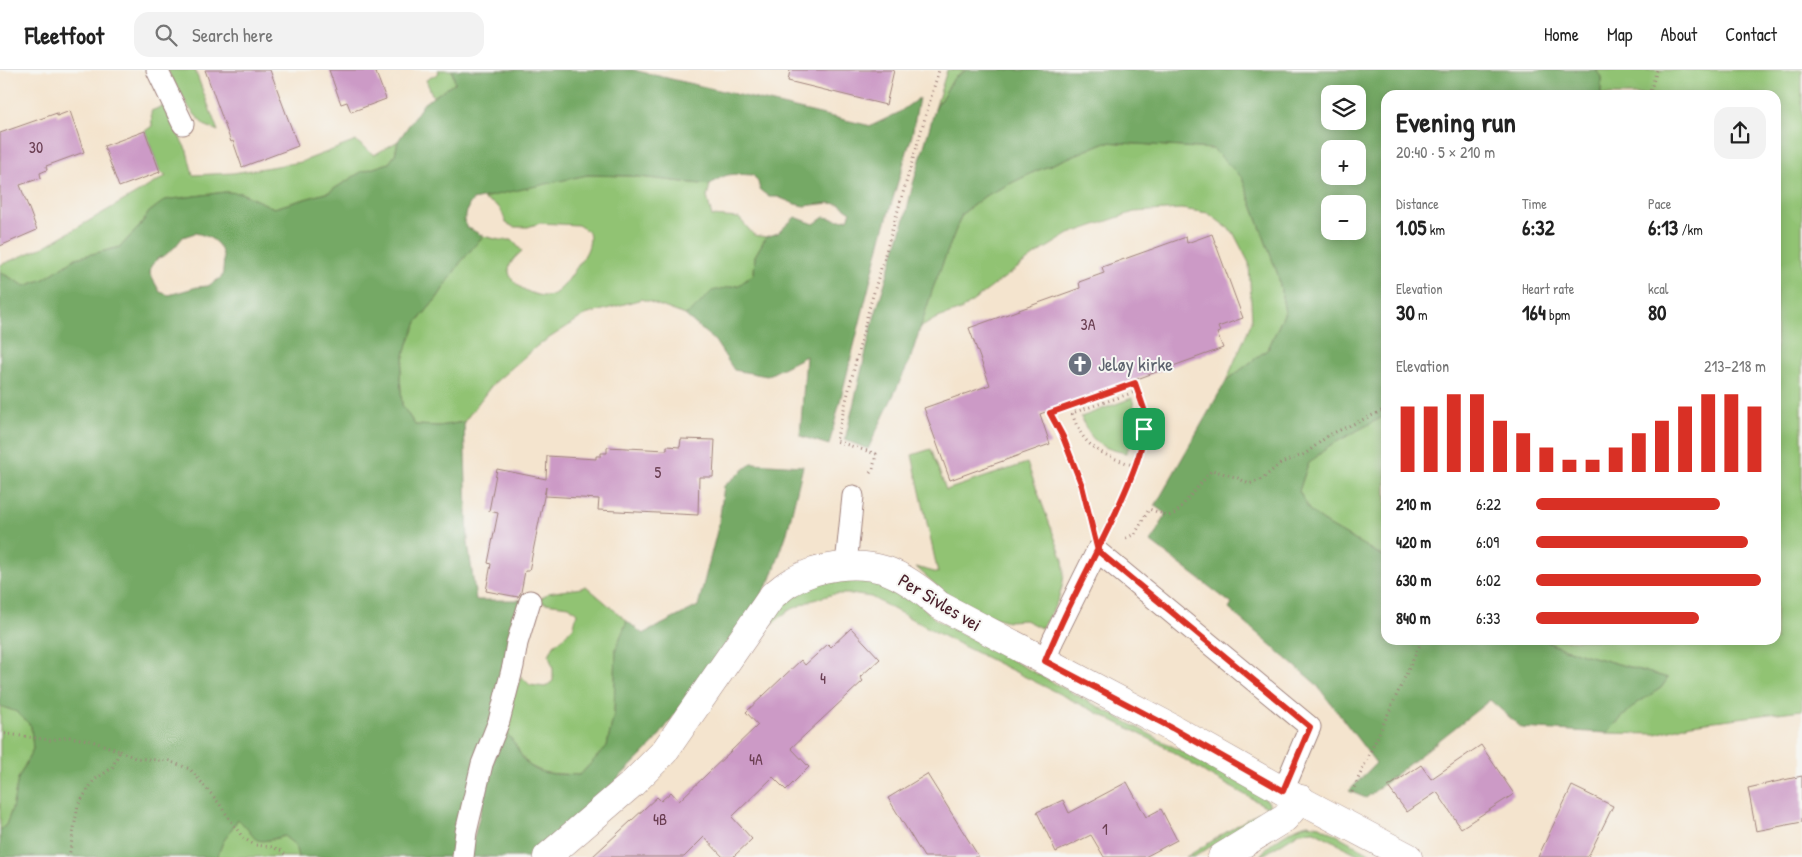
<!DOCTYPE html>
<meta charset="utf-8">
<style>
body{margin:0;font-family:"Patrick Hand",sans-serif;background:#f2f2f2;color:#222;height:100vh;display:flex;flex-direction:column;font-size:19px;white-space:nowrap}
*{box-sizing:border-box;margin:0}
p{font-size:16px;color:#767676}
.icon{flex:none;width:28px;height:28px;fill:none;stroke:currentColor;stroke-width:2;stroke-linecap:round;stroke-linejoin:round}
.map{position:relative;flex:1;overflow:hidden}
.drawer{position:absolute;left:1381px;top:20px;width:400px;height:555px;display:flex;flex-direction:column;background:#fff;border-radius:15px;box-shadow:0 2px 12px #0003}
.drawer>*{flex:none}
.tools{position:absolute;left:1321px;top:15px;display:grid;gap:10px}
.tools a{display:grid;place-items:center;width:45px;height:45px;border-radius:10px;background:#fff;box-shadow:0 2px 12px #0003;font-size:25px}
.pin{position:absolute;display:grid;place-items:center;width:42px;height:42px;color:#fff;margin:-21px;border-radius:10px;box-shadow:0 2px 8px #0006}
.round{display:grid;place-items:center;flex:none;width:52px;height:52px;border-radius:15px;background:#f2f2f2}
.head{display:flex;align-items:center;justify-content:space-between;height:85px;padding:0 15px}
h1{font-size:28px;font-weight:800;line-height:38px}
.figures{display:grid;grid-template-columns:repeat(3,1fr);gap:8px;height:85px;padding:5px 15px}
.figures div{display:grid;align-content:center}
.figures b{font-size:21px;font-weight:800}
.figures small{font-size:14px;font-weight:400}
.figures p{font-size:14px}
.chart{height:140px;padding:10px 15px}
.chart p{display:flex;justify-content:space-between}
.chart svg{width:100%;height:90px;margin-top:5px;stroke:#d93025;stroke-width:6}
ul{padding:0 15px;list-style:none;font-size:16px}
li{display:grid;grid-template-columns:80px 60px 1fr;align-items:center;height:38px}
li i{height:12px;border-radius:6px;background:#d93025}
header{display:flex;align-items:center;gap:30px;box-sizing:border-box;height:70px;padding:0 25px;background:#fff;border-bottom:1px solid #e0e0e0}
header strong{font-size:24px}
nav{display:flex;gap:28px;margin-inline-start:auto;font-size:18px}
.search{width:350px;height:45px;background:#f2f2f2;display:flex;align-items:center;gap:12px;box-sizing:border-box;padding:0 18px;border-radius:15px;color:#767676;font-size:19px}
.map>svg:first-child{display:block}
.green{fill:#91c373;stroke:#6e714f}
.forest{fill:#74a965;stroke:#5f6448;fill-rule:evenodd}
.building{fill:#cc9ac6}
.lines{fill:none;stroke-linecap:round;stroke-linejoin:round}
.service-casing{stroke:#9f827c;stroke-width:23}
.minor-casing{stroke:#9f827c;stroke-width:29}
.path{stroke:#9f827c;stroke-width:3;stroke-dasharray:1 4;stroke-linecap:butt}
.service{stroke:#fff;stroke-width:21}
.minor{stroke:#fff;stroke-width:28}
.route-casing{stroke:#fff;stroke-width:10}
.route{stroke:#d93025;stroke-width:6}
.labels{text-anchor:middle;dominant-baseline:central;stroke-width:4;stroke-linejoin:round;paint-order:stroke}
.number-label{font-size:16px;fill:#6a3e52}
.worship-label{font-size:19px;fill:#5b616d;stroke:#f6f6f2;text-anchor:start}
.street-label{font-size:19px;fill:#4a1f2b;stroke:#f6f6f2}
</style>
<header>
<strong>Fleetfoot</strong>
<div class="search"><svg class="icon" aria-label="search" viewBox="0 0 24 24"><circle cx="10" cy="10" r="6"/><path d="M15 15l6 6"/></svg>Search here</div>
<nav><a>Home</a><a>Map</a><a>About</a><a>Contact</a></nav>
</header>
<div class="map">
<svg width="1802" height="787" viewBox="0 0 1802 787">
<rect width="100%" height="100%" fill="#f6f6f2"/>
<filter id="ink" filterUnits="userSpaceOnUse"><feTurbulence type="fractalNoise" baseFrequency=".02" numOctaves="2"/><feDisplacementMap in="SourceGraphic" scale="10" xChannelSelector="R" yChannelSelector="G"/><feConvolveMatrix kernelMatrix="1 2 1 2 8 2 1 2 1" color-interpolation-filters="sRGB"/></filter>
<filter id="wash" filterUnits="userSpaceOnUse"><feTurbulence type="fractalNoise" baseFrequency=".0096" numOctaves="4" result="noise"/><feDisplacementMap in="SourceGraphic" scale="20" xChannelSelector="R" yChannelSelector="G"/><feGaussianBlur stdDeviation="1.12" result="paint"/><feColorMatrix in="noise" values="0 0 0 0 0 0 0 0 0 0 0 0 0 0 0 0 0 1.4 0 .05"/><feComposite in="paint" operator="in"/></filter>
<g filter="url(#wash)">
<rect width="100%" height="100%" fill="#f4e4ce"/>
<g class="green">
<path d="M 167,0 L 195,0 L 218,61 L 204,55 L 190,39 Z"/>
<path d="M 438,0 L 452,0 L 455,13 L 433,27 L 426,10 L 439,3 Z"/>
<path d="M 947,0 L 966,0 L 954,8 L 935,39 Z"/>
<path d="M 1596,0 L 1802,0 L 1802,640 L 1691,654 L 1656,664 L 1606,663 L 1636,634 L 1661,618 L 1668,608 L 1558,577 L 1544,570 L 1776,570 L 1776,25 L 1601,25 L 1601,7 Z"/>
<path d="M 163,36 L 187,81 L 193,105 L 233,103 L 301,92 L 356,71 L 374,85 L 398,71 L 395,85 L 389,93 L 361,102 L 329,122 L 274,138 L 241,123 L 225,122 L 166,130 L 149,142 L 140,156 L 120,177 L 76,188 L 44,209 L 25,216 L 0,202 L 0,195 L 44,177 L 166,106 L 160,102 L 145,61 L 152,56 L 151,41 Z"/>
<path d="M 1106,72 L 1213,79 L 1242,108 L 1278,205 L 1285,242 L 1268,279 L 1226,311 L 1252,251 L 1249,193 L 1233,162 L 1208,143 L 1181,139 L 1134,142 L 1069,164 L 1035,185 L 961,240 L 935,249 L 920,258 L 933,218 L 962,144 L 985,126 L 1034,102 Z"/>
<path d="M 587,105 L 630,106 L 710,115 L 707,127 L 712,146 L 739,148 L 754,165 L 766,167 L 755,186 L 754,204 L 740,215 L 730,218 L 685,245 L 642,229 L 585,245 L 537,276 L 492,315 L 464,352 L 439,356 L 415,355 L 402,335 L 400,306 L 405,281 L 417,252 L 437,228 L 460,193 L 483,166 L 500,170 L 512,170 L 522,181 C 517,186 509,192 509,200 C 508,215 541,232 554,224 C 565,217 572,204 579,194 C 586,184 592,175 589,162 L 578,155 L 540,153 L 528,157 L 514,157 L 506,153 C 500,136 500,136 483,129 L 498,123 Z"/>
<path d="M 1132,328 C 1138,348 1136,365 1126,383 C 1100,378 1091,372 1081,347 Z"/>
<path d="M 1386,345 L 1386,488 L 1330,456 L 1309,440 L 1299,421 L 1308,394 L 1329,376 Z"/>
<path d="M 931,379 L 946,420 L 1027,393 L 1063,490 C 1067,516 1056,538 1041,558 L 1025,550 L 1008,551 L 977,543 L 948,526 L 916,497 L 938,503 L 912,385 Z"/>
<path d="M 860,507 L 890,513 L 915,529 L 935,549 L 1248,717 L 1268,731 L 1271,739 L 1194,787 L 1186,787 L 1267,737 L 1209,705 L 1160,674 L 945,567 L 871,527 L 850,524 L 834,524 L 810,531 L 788,541 L 768,557 L 764,555 L 767,546 L 809,515 L 832,508 Z"/>
<path d="M 586,516 L 627,551 L 616,578 L 614,643 L 607,676 L 580,705 L 545,703 L 530,696 L 501,661 L 521,606 L 530,615 L 545,617 L 553,611 L 553,599 L 549,585 L 554,575 L 564,567 L 574,556 L 577,543 L 569,536 L 536,532 L 548,523 L 581,518 Z"/>
<path d="M 0,636 L 17,642 L 31,656 L 33,679 L 18,709 L 12,739 L 6,755 L 0,760 Z"/>
<path d="M 238,749 C 260,770 250,776 284,766 L 295,775 L 298,787 L 217,787 L 223,772 Z"/>
<path d="M 1307,754 L 1320,756 L 1377,787 L 1363,787 L 1314,761 L 1300,762 L 1260,787 C 1266,774 1293,758 1307,754 Z"/>
</g>
<g class="forest">
<path d="M 452,0 L 633,0 L 871,56 L 898,43 L 919,28 L 912,65 L 882,165 L 829,375 L 800,366 L 806,286 L 767,306 L 734,300 L 715,271 L 685,245 L 693,240 L 712,221 L 739,215 L 754,204 L 755,186 L 766,167 L 778,163 L 795,147 L 814,154 L 824,147 L 840,150 L 848,149 L 851,142 L 839,134 L 829,133 L 804,136 L 795,134 L 778,127 L 769,127 L 760,120 L 758,112 L 753,105 C 732,104 726,102 710,115 L 630,106 L 587,105 L 473,130 L 469,135 L 464,151 L 467,157 L 483,166 L 460,193 L 437,228 L 417,252 L 405,281 L 400,306 L 402,335 L 415,355 L 439,356 L 464,352 L 468,473 L 476,530 L 523,530 L 457,787 L 298,787 L 295,775 L 284,766 C 249,776 260,770 238,749 L 223,772 L 217,787 L 0,787 L 0,760 L 6,755 L 12,739 L 18,709 L 33,679 L 31,656 L 17,642 L 0,636 L 0,202 L 25,216 L 44,209 L 76,188 L 120,177 L 140,156 L 149,142 L 165,130 L 225,122 L 241,123 L 274,138 L 329,122 L 361,102 L 389,93 L 395,85 L 398,71 L 424,33 L 455,13 ZM 195,163 C 220,168 227,181 222,207 L 208,216 L 197,217 L 169,225 L 160,222 L 150,204 L 151,196 L 158,188 L 164,186 L 175,177 L 183,167 Z"/>
<path d="M 966,0 L 1596,0 L 1601,7 L 1601,25 L 1386,25 L 1386,255 L 1381,261 L 1386,265 L 1386,345 L 1329,376 L 1308,394 L 1299,421 L 1309,440 L 1330,456 L 1386,488 L 1386,570 L 1544,570 L 1558,577 L 1668,608 L 1661,618 L 1636,634 L 1606,663 L 1522,658 L 1490,630 L 1366,728 L 1349,721 L 1376,693 L 1316,614 L 1229,539 L 1232,534 L 1151,472 L 1166,444 L 1155,436 L 1226,311 L 1268,279 L 1285,242 L 1278,205 L 1242,108 L 1213,79 L 1106,72 L 1034,102 L 985,126 L 962,144 L 933,218 L 910,290 L 868,379 L 845,370 L 874,248 L 905,148 L 913,114 L 935,39 L 954,8 ZM 1330,24 L 1358,24 L 1358,51 L 1330,51 ZM 1330,79 L 1358,79 L 1358,106 L 1330,106 ZM 1330,134 L 1358,134 L 1358,161 L 1330,161 Z"/>
<path d="M 752,393 L 803,396 L 787,463 L 771,509 L 759,529 L 654,673 L 564,762 L 531,787 L 469,787 L 501,661 C 516,666 518,687 530,696 C 543,706 564,704 580,705 L 607,676 L 614,643 L 616,578 L 627,551 L 643,564 L 698,536 L 719,453 L 724,416 Z"/>
</g>
<g id="blocks">
<g class="building">
<path d="M 205,0 L 270,0 L 298,76 L 242,97 L 233,71 L 231,72 Z"/>
<path d="M 329,0 L 375,0 L 386,29 L 351,42 L 347,32 L 341,34 Z"/>
<path d="M 790,0 L 894,0 L 886,35 L 788,11 Z"/>
<path d="M 70,41 L 84,82 L 46,96 L 47,100 L 40,103 L 41,108 L 20,115 L 37,160 L 0,176 L 0,63 L 57,43 L 57,46 Z"/>
<path d="M 145,61 L 160,102 L 119,117 L 104,76 Z"/>
<path d="M 1212,164 L 1243,248 L 1218,257 L 1220,262 L 1217,263 L 1223,278 L 1040,344 L 1050,374 L 950,410 L 924,338 L 990,315 L 969,258 L 1080,218 L 1079,212 L 1104,203 L 1102,197 L 1186,167 L 1187,173 Z"/>
<path d="M 681,369 L 715,370 L 713,407 L 699,407 L 698,445 L 598,440 L 599,429 L 545,426 L 546,417 L 529,501 L 525,501 L 521,522 L 518,527 L 486,521 L 491,494 L 488,493 L 498,443 L 489,441 L 497,399 L 546,409 L 547,386 L 596,389 L 596,386 L 601,386 L 601,383 L 607,383 L 607,377 L 667,380 L 667,376 L 680,377 Z"/>
<path d="M 851,558 L 880,589 L 860,607 L 863,611 L 791,678 L 809,697 L 786,720 L 773,707 L 732,747 L 752,769 L 733,787 L 723,787 L 704,767 L 684,787 L 592,787 L 657,727 L 661,731 L 671,722 L 679,731 L 758,655 L 746,642 L 801,590 L 805,595 L 828,574 L 831,577 Z"/>
<path d="M 1481,675 L 1514,724 L 1461,758 L 1437,722 L 1407,742 L 1388,717 L 1421,695 L 1431,709 Z"/>
<path d="M 927,704 L 979,787 L 924,787 L 888,728 Z"/>
<path d="M 1802,706 L 1802,752 L 1756,761 L 1748,718 Z"/>
<path d="M 1127,712 L 1146,747 L 1161,739 L 1177,770 L 1145,787 L 1104,787 L 1091,765 L 1056,782 L 1037,742 L 1063,730 L 1069,743 Z"/>
<path d="M 1572,716 L 1613,736 L 1588,787 L 1538,787 Z"/>
</g>
</g>
</g>
<g filter="url(#ink)">
<use href="#blocks" fill-opacity="0" stroke="#9f827c" stroke-width="1"/>
<g class="lines">
<g class="service-casing">
<g id="service">
<path d="M 157,0 L 183,54"/>
<path d="M 846,495 L 853,426"/>
<path d="M 1045,591 L 1053,570 L 1097,481 L 1310,657 L 1283,721"/>
<path d="M 463,787 L 466,762 L 482,694 L 499,651 L 513,596 L 517,573 L 530,531"/>
</g>
</g>
<g class="minor-casing">
<g id="minor">
<path d="M 547,787 L 632,714 L 664,682 L 773,525 C 779,521 785,515 791,512 C 817,496 856,491 885,500 C 905,507 923,521 939,535 L 1172,658 L 1283,721 L 1408,787"/>
<path d="M 1222,787 L 1285,748 L 1301,729"/>
</g>
</g>
<g class="path">
<path d="M 1649,25 L 1657,0"/>
<path d="M 1049,340 L 1063,367 L 1082,416 L 1091,453"/>
<path d="M 1050,343 L 1135,313 C 1138,322 1144,332 1145,342 C 1149,376 1123,426 1109,456"/>
<path d="M 1135,396 C 1102,384 1084,380 1072,343 L 1138,321"/>
<path d="M 870,403 L 873,399 L 876,384 L 836,371 L 869,239 L 939,0"/>
<path d="M 1126,468 L 1135,464 L 1149,439 L 1169,446 L 1176,443 L 1212,400 L 1238,408 L 1249,414 L 1262,409 L 1281,393 L 1305,384 L 1329,365 L 1386,339"/>
<path d="M 0,663 L 50,670 L 69,667 L 89,670 L 120,681 L 112,698 L 94,710 L 78,735 L 69,787"/>
<path d="M 120,681 L 135,688 L 169,691 L 190,699 L 218,732 L 243,768 L 255,775 L 272,777 L 282,781 L 287,787"/>
<path d="M 1352,722 L 1422,570"/>
</g>
<use href="#service" class="service"/>
<use href="#minor" class="minor"/>
</g>
</g>
<g class="lines" filter="url(#ink)">
<g class="route-casing">
<path id="route" d="M 1144,359 C 1143,384 1126,419 1116,442 C 1093,491 1065,540 1045,591 L 1172,658 L 1283,721 L 1310,657 L 1098,481 L 1082,416 L 1063,367 L 1050,343 L 1135,313 L 1145,342 L 1144,359"/>
</g>
<use href="#route" class="route"/>
</g>
<defs>
<g id="church-disc" transform="scale(1.25)"><circle r="9.5" fill="#6b7280" stroke="#f6f6f2"/><path d="M-1.2-6h2.4v3.5h3.3v2.4h-3.3V6h-2.4V-.1h-3.3v-2.4h3.3Z" fill="#fff"/></g>
</defs>
<g fill-rule="evenodd">
<use href="#church-disc" x="1080" y="294"/>
</g>
<g class="labels">
<g class="number-label">
<text x="36" y="77">30</text>
<text x="1088" y="254">3A</text>
<text x="658" y="402">5</text>
<text x="823" y="608">4</text>
<text x="756" y="689">4A</text>
<text x="660" y="749">4B</text>
<text x="1105" y="759">1</text>
</g>
<g class="worship-label">
<text x="1098" y="294">Jeløy kirke</text>
</g>
<g class="street-label">
<text transform="translate(940 532) rotate(31)">Per Sivles vei</text>
</g>
</g>
</svg>
<div class="tools">
<a><svg class="icon" aria-label="layers" viewBox="0 0 24 24"><path d="M12 4l9 5-9 5-9-5zM3 14l9 5 9-5"/></svg></a>
<a>+</a>
<a>−</a>
</div>
<div class="pin" style="left:1144px;top:359px;background:#1e9e55"><svg class="icon" aria-label="arrive" viewBox="0 0 24 24"><path d="M6 21V4h12l-3 4 3 4H6"/></svg></div>
<section class="drawer">
<div class="head"><div><h1>Evening run</h1><p>20:40 · 5 × 210 m</p></div><a class="round"><svg class="icon" aria-label="share" viewBox="0 0 24 24"><path d="M12 15V3M7 8l5-5 5 5M5 13v7h14v-7"/></svg></a></div>
<div class="figures">
<div><p>Distance</p><b>1.05<small> km</small></b></div>
<div><p>Time</p><b>6:32</b></div>
<div><p>Pace</p><b>6:13<small> /km</small></b></div>
</div>
<div class="figures">
<div><p>Elevation</p><b>30<small> m</small></b></div>
<div><p>Heart rate</p><b>164<small> bpm</small></b></div>
<div><p>kcal</p><b>80</b></div>
</div>
<div class="chart"><p><span>Elevation</span>213–218 m</p>
<svg viewBox="0 0 160 44" preserveAspectRatio="none"><path d="M5 44V12M15 44V12M25 44V6M35 44V6M45 44V19M55 44V25M65 44V32M75 44V38M85 44V38M95 44V32M105 44V25M115 44V19M125 44V12M135 44V6M145 44V6M155 44V12"/></svg>
</div>
<ul>
<li><b>210 m</b>6:22<i style="width:80%"></i></li>
<li><b>420 m</b>6:09<i style="width:92%"></i></li>
<li><b>630 m</b>6:02<i style="width:98%"></i></li>
<li><b>840 m</b>6:33<i style="width:71%"></i></li>
</ul>
</section>
</div>
